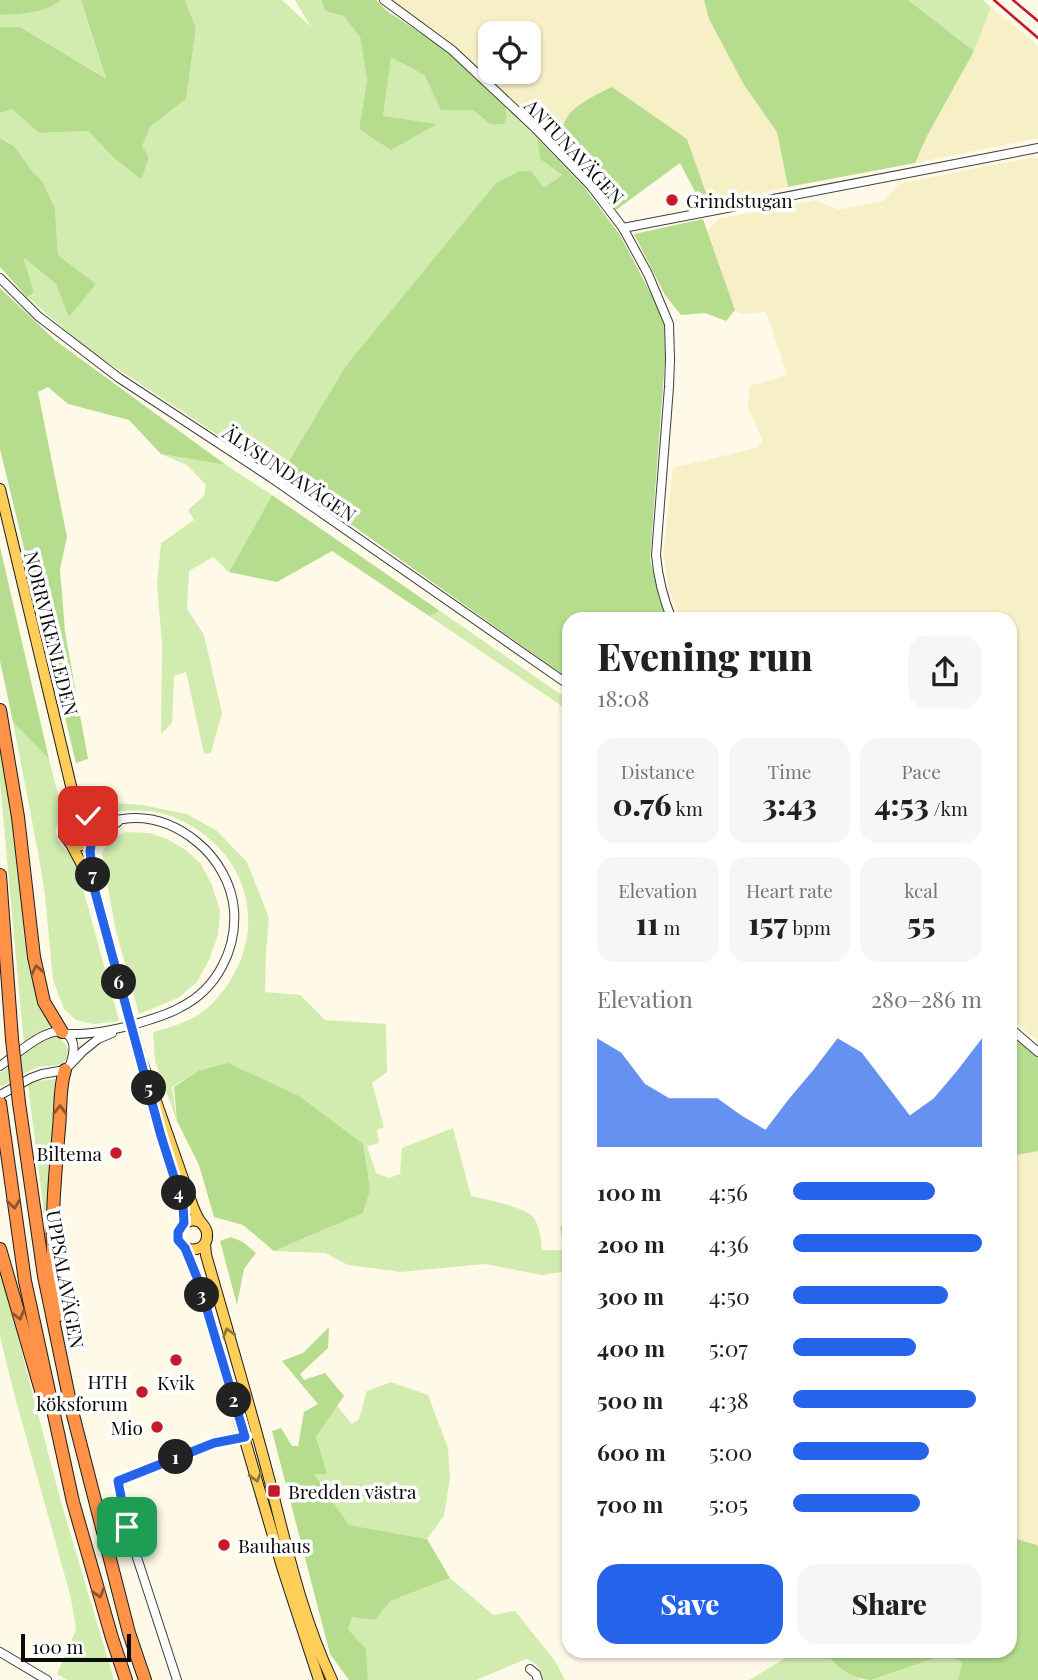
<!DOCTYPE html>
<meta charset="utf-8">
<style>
body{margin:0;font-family:"Playfair Display",serif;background:#f6f6f6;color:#202124;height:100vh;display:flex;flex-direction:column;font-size:26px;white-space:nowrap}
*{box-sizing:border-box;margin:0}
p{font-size:23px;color:#757577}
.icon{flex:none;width:38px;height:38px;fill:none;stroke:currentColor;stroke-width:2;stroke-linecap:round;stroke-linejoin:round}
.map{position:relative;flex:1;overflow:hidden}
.drawer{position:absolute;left:562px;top:612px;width:455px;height:1046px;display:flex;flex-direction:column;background:#fff;border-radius:21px;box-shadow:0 2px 5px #0004}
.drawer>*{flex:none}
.fabs{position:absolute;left:478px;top:21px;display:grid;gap:14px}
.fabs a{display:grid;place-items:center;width:63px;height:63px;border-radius:14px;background:#fff;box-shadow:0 2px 5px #0004;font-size:35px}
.scale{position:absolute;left:21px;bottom:18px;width:110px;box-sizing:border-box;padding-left:7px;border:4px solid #0b0b0b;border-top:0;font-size:19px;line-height:24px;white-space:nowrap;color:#0b0b0b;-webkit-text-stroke:5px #fff;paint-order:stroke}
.pin{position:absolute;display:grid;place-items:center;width:60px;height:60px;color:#fff;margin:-30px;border-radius:14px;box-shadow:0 4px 10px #0006}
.km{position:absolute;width:35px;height:35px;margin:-18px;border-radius:50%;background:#222;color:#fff;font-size:19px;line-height:35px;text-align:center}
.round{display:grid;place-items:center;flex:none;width:74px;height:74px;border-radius:21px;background:#f6f6f6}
.overview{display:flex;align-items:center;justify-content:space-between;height:119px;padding:0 35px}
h1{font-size:38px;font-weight:800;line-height:52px}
.stats{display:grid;grid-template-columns:repeat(3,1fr);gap:10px;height:119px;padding:7px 35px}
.stats div{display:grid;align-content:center;border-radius:18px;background:#f6f6f6;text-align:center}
.stats b{font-size:30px;font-weight:800}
.stats small{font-size:19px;font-weight:400}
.stats p{font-size:19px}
.chart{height:196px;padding:14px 35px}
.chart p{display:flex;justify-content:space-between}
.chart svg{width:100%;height:126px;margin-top:7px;fill:#2563eb;opacity:.7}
.cta{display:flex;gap:14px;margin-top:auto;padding:14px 35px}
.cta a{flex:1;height:80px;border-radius:21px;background:#2563eb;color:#fff;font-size:28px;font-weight:800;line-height:80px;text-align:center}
.cta a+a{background:#f6f6f6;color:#202124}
ul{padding:0 35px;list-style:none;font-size:23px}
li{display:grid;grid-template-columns:112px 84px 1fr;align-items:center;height:52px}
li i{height:18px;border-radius:9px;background:#2563eb}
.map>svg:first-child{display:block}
.farmland{fill:#f7f0c7;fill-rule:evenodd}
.green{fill:#d2ecb0}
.forest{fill:#b6dd8e}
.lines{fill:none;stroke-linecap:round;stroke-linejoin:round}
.minor-casing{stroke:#3e3e3e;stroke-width:10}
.major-casing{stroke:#1c1c1c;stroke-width:12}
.highway-casing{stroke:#1c1c1c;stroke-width:14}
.minor{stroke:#fff;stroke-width:8}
.major{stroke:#ffce58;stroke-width:10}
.highway{stroke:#ff9246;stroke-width:12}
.rail{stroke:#c41a2a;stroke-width:2.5}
.major-bridge-casing{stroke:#1c1c1c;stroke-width:12;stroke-linecap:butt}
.highway-bridge-casing{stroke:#1c1c1c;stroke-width:14;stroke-linecap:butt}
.major-bridge{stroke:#ffce58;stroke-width:10}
.highway-bridge{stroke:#ff9246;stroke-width:12}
.oneway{stroke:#91552b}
.oneway2{stroke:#917635}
.route-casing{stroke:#fff;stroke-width:14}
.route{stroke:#2563eb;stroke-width:9}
.poi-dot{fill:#c41a2a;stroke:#fff;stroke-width:2.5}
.labels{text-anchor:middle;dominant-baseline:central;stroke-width:7;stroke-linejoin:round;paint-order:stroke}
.street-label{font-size:19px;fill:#0b0b0b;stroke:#fff}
.poi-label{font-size:19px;fill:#0b0b0b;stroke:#fff;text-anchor:start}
</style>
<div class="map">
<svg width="1038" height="1680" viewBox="0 0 1038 1680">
<rect width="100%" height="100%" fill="#fff9e8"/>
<g class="farmland">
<path d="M 391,0 L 704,0 L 709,19 L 744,85 L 777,132 L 788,187 L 710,204 L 687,139 L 563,123 L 559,144 L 458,50 ZM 490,33 L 528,33 L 528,72 L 490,72 Z"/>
<path d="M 991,7 L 1034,42 L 1038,48 L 1038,138 L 915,163 L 927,136 L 974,51 Z"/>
<path d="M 1034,157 L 1038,159 L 1038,1041 L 1010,1018 L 1010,620 L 680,619 L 669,589 L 663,554 L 673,468 L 756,448 L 763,441 L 748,407 L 750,386 L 787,375 L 766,312 L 740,314 L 735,310 L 708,231 L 718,219 L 816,200 L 838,210 L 883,201 L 902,183 Z"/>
<path d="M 1038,1151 L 1038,1547 L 1037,1545 L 1010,1537 L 1010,1156 Z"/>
</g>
<g class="green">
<path d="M 61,0 L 81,0 L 106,80 L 20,27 L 0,27 L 0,15 C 20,14 45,14 61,0 Z"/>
<path d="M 185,0 L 282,0 L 311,27 L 295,0 L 321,0 L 325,11 L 344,16 L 360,36 L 367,80 L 359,129 L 435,124 L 382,116 L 390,56 L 424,75 L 441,110 L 473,110 L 490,124 L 503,124 L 507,116 L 505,106 L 537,138 L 540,159 L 562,175 L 544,189 L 345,367 L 280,476 L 86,348 L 27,297 L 34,291 L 22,256 L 56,284 L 69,316 L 96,284 L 58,255 L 55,208 L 43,182 L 33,172 L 14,146 L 0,138 L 0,113 L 12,109 L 39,133 L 88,131 L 113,157 L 142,146 L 151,126 L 186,99 L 196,28 Z"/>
<path d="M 908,0 L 983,0 L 991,7 L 974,51 Z"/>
<path d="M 161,454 L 226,465 L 272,495 L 229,572 L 213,557 L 189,571 L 187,609 L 204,635 L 222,713 L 211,753 L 204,754 L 186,672 L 174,676 L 172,723 L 161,734 L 162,642 L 157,585 L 161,543 L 194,520 L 188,510 L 204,496 L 206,485 L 187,465 Z"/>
<path d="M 440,611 L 569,700 L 569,711 L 429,616 Z"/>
<path d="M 13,722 L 49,759 L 62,810 L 55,832 L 61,846 L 75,859 L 119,1021 L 94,1024 L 76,1020 L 64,1009 L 53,980 L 45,895 L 38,852 Z"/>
<path d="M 0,738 L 13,814 L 29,960 L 53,1025 L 38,1032 L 24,1045 L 0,782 Z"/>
<path d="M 89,796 L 98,797 L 100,802 L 142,805 L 187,814 L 217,831 L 247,862 L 269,918 L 266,952 L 265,992 L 300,995 L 325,1020 L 386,1024 L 387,1072 L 372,1083 L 384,1127 L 377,1130 L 379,1143 L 367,1146 L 376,1173 L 389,1178 L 400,1174 L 402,1148 L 453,1128 L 471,1196 C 486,1200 525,1206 534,1218 C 540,1228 541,1239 542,1250 L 564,1250 L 560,1227 L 569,1218 L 569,1271 L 542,1275 L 485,1264 L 401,1272 L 348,1265 L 325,1253 L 274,1251 L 363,1213 L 198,1071 L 172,1087 L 177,1121 L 155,1061 L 153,1032 C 190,1022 208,1015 230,981 C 272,914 238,838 165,814 C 152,810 137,810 123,811 C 118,812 112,813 107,813 C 98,812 92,805 89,796 Z"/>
<path d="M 126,832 L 150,833 L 167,839 L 186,850 L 201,864 L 212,885 L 220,911 L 218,935 L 209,960 L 197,982 L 178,998 L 139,1014 L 115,927 L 102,853 L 110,839 Z"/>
<path d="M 55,1036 C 61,1039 65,1041 67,1047 C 75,1070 46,1064 36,1068 C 23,1073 12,1081 0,1087 L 0,1073 C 18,1063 35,1038 55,1036 Z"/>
<path d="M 55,1079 L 47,1236 L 28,1085 L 37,1081 Z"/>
<path d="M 0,1269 L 61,1502 L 114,1680 L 67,1680 L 57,1674 L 76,1630 L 71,1598 L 12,1386 L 0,1336 Z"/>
<path d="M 391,1382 L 428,1395 L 448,1448 L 450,1478 L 444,1516 L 427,1539 L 349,1525 L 313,1473 L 326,1474 L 316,1437 L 337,1406 L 352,1424 L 359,1419 L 367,1391 Z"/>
<path d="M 450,1578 L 493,1615 L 515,1611 L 555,1661 L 565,1680 L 544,1680 C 539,1669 539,1663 526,1659 L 476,1680 L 368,1680 L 366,1649 L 348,1629 L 352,1616 L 375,1620 L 389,1601 Z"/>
<path d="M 786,1652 L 825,1652 L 832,1662 L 861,1680 L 749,1680 L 787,1657 Z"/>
<path d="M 947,1654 L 962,1661 L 958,1680 L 871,1680 Z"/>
</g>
<g class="forest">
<path d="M 0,0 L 61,0 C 45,14 20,14 0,15 Z"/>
<path d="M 81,0 L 185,0 L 196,28 L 186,99 L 151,126 L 142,146 L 149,158 L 141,179 L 113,157 L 88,131 L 39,133 L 12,109 L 0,113 L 0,27 L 20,27 L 106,79 Z"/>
<path d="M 321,0 L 376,0 L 387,11 L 446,50 L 505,106 L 507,116 L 504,124 L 490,124 L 473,110 L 441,110 L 424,75 L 391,57 L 383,116 L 437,124 L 391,150 L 359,129 L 367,80 L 360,37 L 344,16 L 325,11 Z"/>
<path d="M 704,0 L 908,0 L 974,51 L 927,136 L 915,163 L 788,187 L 777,132 L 744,85 L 709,19 Z"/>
<path d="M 612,87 L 687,139 L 710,204 L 702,205 L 680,163 L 616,210 L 594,182 L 559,144 C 561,134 562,124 568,116 C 576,104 599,93 612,87 Z"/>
<path d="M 0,138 L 14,146 L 33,172 L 43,182 L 55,208 L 58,255 L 96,284 L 69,317 L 56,284 L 23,257 L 34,292 L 27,297 L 0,267 Z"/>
<path d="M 537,138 L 584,187 L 620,235 L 652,296 L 664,324 L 665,360 L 650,559 L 659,598 L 667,619 L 569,620 L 569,679 L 342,518 L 280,476 L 345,367 L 496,183 L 519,171 L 531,171 L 544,188 L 562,175 L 540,159 Z"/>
<path d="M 703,219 L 735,310 L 726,321 L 705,313 L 681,315 L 665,295 L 634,234 Z"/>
<path d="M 0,288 L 56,341 L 226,465 L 161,454 L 129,420 L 68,404 L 48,387 L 38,392 L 67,537 L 60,569 L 65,632 L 88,759 L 76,763 L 0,449 Z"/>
<path d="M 272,495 L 440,611 L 429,616 L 332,551 L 277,582 L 229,572 Z"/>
<path d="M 0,547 L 49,759 L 13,722 L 0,661 Z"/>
<path d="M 1010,1035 L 1038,1058 L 1038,1151 L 1010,1156 Z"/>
<path d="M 228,1063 L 299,1096 L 363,1144 L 370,1189 L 363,1213 L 274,1251 L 243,1225 L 214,1217 L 199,1165 L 177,1121 L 174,1087 L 198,1071 Z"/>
<path d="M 231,1237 L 243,1242 L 256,1253 L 244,1269 L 237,1305 L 220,1241 Z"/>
<path d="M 329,1327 L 328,1348 L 300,1374 L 304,1380 L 325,1373 L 344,1396 L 316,1437 L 327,1474 L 314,1474 L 349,1525 L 427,1539 L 450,1578 L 390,1601 L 375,1620 L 352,1617 L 348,1629 L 366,1649 L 368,1680 L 349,1680 L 330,1654 L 272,1431 L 281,1428 L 292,1446 L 298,1446 L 304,1412 L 318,1404 L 282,1361 L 303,1353 Z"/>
<path d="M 1010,1537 L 1037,1545 L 1038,1547 L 1038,1680 L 958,1680 L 962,1662 L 947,1654 L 871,1680 C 854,1680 834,1666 825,1652 L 1010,1652 Z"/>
</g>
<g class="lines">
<g class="minor-casing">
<g id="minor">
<path d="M 384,0 L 452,50 L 534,127 L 591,186 L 623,228 L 648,274 L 669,324 L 670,359 L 669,387 L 656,555 C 658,578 663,598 672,620"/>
<path d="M 623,228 L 1038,148"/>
<path d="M 0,278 L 38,316 L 119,378 L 270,477 L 569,685"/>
<path d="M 95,837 L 118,822"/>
<path d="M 1010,1028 L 1038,1052"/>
<path d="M 68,1034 C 91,1035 114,1030 136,1024 C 151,1019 168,1015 181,1007 C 217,989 237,949 234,910 C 232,884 217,858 197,842 C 175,824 151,815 123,819 C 111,820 104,825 92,819"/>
<path d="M 0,1066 C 14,1057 52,1020 68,1035 C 76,1042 74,1053 71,1062"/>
<path d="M 0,1095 L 31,1078 L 42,1074 L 65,1070 L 83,1051 L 98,1039 L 112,1033"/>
<path d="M 0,1652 L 47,1680"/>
<path d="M 530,1669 L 536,1674 L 538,1680"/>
<path d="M 177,1680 L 127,1527 L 118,1481 L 214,1442 L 249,1436"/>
</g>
</g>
<g class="major-casing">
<g id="major">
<path d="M 0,489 L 71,786 L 82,814"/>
<path d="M 71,792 L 71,811 L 65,823 L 64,835 L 71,844 L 91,882"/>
<path d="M 92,841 L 90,851 L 94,888 L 122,992"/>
<path d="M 71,844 C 90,850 102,837 92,819 L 82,814 L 76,814"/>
<path d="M 142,1062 C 159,1108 174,1154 191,1201 C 193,1207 196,1215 200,1221 C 203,1225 207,1228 207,1234 C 208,1248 195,1252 185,1248"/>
<path d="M 156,1118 L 183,1205 L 184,1223"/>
<path d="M 200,1222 L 193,1220 L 184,1223 L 178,1232 L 178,1239 L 185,1248 L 198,1280 L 283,1570 L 319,1680"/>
<path d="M 205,1244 L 206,1255 C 228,1331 250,1406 270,1482 C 287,1548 302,1617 332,1680"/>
</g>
</g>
<g class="highway-casing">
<g id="highway">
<path d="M 0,710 L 18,817 L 34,957 L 44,1002 L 62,1032"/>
<path d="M 0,875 L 12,1039"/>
<path d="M 0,1103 L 25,1281 L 73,1502 L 112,1638 L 126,1680"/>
<path d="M 19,1103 L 44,1276 L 71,1407 L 129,1633 L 145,1680"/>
<path d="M 0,1249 L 42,1394"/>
<path d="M 60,1315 C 47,1253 54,1190 59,1128 C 61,1108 59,1089 65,1070"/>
</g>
</g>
<use href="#minor" class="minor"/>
<use href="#major" class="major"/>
<use href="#highway" class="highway"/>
<g class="rail">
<path d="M 994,0 L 1038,38"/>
<path d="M 1013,0 L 1038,21"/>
</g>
<g class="major-bridge-casing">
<path id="major-bridge" d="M 122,992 L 140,1055"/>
</g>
<g class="highway-bridge-casing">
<path id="highway-bridge" d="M 12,1039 L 19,1103"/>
</g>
<use href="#major-bridge" class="major-bridge"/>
<use href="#highway-bridge" class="highway-bridge"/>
</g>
<defs><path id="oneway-chevron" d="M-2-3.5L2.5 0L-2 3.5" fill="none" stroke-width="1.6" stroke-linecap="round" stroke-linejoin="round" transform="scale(1.75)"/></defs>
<g class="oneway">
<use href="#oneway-chevron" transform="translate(37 970) rotate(-102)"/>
<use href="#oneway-chevron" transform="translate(60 1110) rotate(-89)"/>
<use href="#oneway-chevron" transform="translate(14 1204) rotate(82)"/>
<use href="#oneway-chevron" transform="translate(19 1315) rotate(74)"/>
<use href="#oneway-chevron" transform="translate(99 1593) rotate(74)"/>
</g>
<g class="oneway2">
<use href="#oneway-chevron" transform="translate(228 1333) rotate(-106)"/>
<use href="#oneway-chevron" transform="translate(256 1477) rotate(74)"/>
</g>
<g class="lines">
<g class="route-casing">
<path id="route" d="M 88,816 L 95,824 L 96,831 L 92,841 L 90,851 L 94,888 L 161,1136 L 183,1205 L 184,1223 L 178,1232 L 178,1240 L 185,1248 L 198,1280 L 245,1437 L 214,1443 L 118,1481 L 127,1527"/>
</g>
<use href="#route" class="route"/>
</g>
<g class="poi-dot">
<circle cx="672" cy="200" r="7"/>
<circle cx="116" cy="1153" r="7"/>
<circle cx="176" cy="1360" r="7"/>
<circle cx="142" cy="1392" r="7"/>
<circle cx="157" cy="1427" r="7"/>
<rect x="267" y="1484" width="14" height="14" rx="3.5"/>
<circle cx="224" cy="1545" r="7"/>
</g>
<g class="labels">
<g class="street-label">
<text transform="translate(575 151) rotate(47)">ANTUNAVÄGEN</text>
<text transform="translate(290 473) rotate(34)">ÄLVSUNDAVÄGEN</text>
<text transform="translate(52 633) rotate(76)">NORRVIKENLEDEN</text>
<text transform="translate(66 1279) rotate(80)">UPPSALAVÄGEN</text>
</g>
<g class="poi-label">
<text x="686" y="200">Grindstugan</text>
<text x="102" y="1153" text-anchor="end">Biltema</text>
<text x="128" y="1381" text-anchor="end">HTH<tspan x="128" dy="22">köksforum</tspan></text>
<text x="176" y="1382" text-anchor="middle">Kvik</text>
<text x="143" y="1427" text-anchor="end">Mio</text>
<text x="288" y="1491">Bredden västra</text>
<text x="238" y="1545">Bauhaus</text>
</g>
</g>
</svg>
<div class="fabs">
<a><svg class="icon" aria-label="locate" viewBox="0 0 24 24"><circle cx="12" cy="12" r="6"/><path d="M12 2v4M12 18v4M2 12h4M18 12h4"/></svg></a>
</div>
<div class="scale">100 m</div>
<div class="pin" style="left:127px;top:1527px;background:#1e9e55"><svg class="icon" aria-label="arrive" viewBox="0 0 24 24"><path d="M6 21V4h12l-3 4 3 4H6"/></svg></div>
<div class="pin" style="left:88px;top:816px;background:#d93025"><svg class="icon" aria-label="check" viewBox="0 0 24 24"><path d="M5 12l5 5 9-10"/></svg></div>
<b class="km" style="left:176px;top:1457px">1</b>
<b class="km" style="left:234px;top:1400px">2</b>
<b class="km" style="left:202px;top:1295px">3</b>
<b class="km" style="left:179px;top:1193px">4</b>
<b class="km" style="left:149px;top:1088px">5</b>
<b class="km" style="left:119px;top:982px">6</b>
<b class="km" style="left:93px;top:875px">7</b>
<section class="drawer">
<div class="overview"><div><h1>Evening run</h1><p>18:08</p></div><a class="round"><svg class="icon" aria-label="share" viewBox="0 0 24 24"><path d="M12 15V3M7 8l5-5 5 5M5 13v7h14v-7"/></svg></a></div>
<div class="stats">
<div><p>Distance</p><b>0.76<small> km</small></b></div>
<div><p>Time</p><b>3:43</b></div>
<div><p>Pace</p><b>4:53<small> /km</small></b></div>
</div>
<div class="stats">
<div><p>Elevation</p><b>11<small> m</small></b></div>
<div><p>Heart rate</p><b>157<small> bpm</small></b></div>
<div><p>kcal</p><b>55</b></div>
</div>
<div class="chart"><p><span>Elevation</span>280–286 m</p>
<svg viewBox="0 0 160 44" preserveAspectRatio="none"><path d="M0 44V6L10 11L20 22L30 27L40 27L50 27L60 33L70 38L80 27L90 17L100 6L110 11L120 22L130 33L140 27L150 17L160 6V44z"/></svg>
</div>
<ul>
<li><b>100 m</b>4:56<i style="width:75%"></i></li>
<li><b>200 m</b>4:36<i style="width:100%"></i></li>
<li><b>300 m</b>4:50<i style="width:82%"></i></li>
<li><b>400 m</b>5:07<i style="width:65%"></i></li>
<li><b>500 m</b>4:38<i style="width:97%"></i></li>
<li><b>600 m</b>5:00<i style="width:72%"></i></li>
<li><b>700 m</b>5:05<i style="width:67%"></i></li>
</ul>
<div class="cta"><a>Save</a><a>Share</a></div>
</section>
</div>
